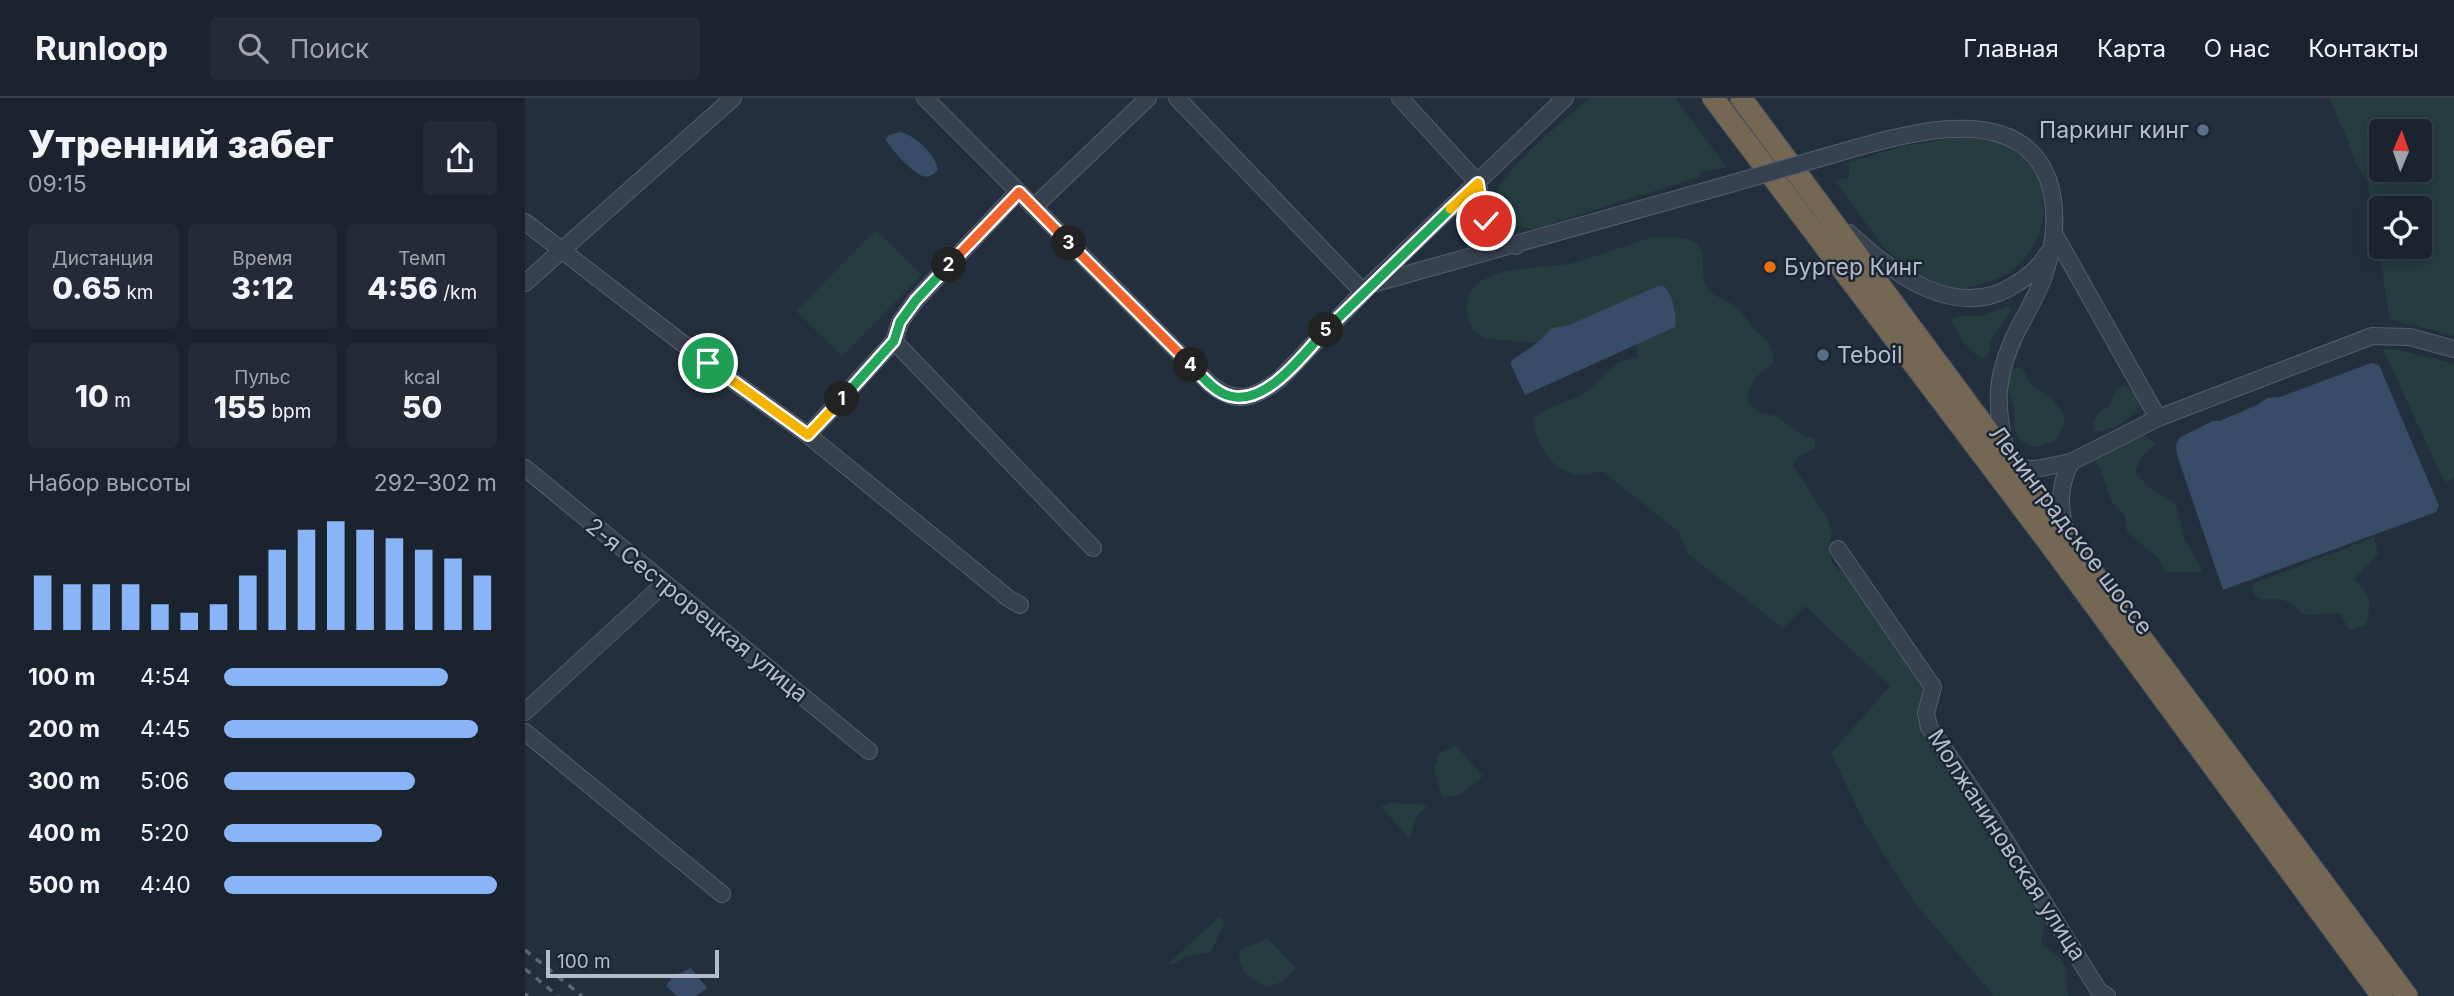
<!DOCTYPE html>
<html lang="ru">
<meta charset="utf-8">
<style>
body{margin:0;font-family:Inter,sans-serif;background:#242b36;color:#f1f3f6;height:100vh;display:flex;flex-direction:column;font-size:26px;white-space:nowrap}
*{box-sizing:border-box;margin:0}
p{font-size:23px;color:#a0a4aa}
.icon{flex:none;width:38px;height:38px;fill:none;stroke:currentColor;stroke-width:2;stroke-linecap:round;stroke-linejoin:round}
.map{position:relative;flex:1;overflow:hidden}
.details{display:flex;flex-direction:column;background:#1b232e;width:525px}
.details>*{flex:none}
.needle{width:46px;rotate:2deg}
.buttons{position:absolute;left:1844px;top:21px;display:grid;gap:14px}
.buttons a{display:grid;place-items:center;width:63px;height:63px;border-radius:7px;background:#1b232e;box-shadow:0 4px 18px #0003,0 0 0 2px #39404a;font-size:35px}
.scale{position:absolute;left:21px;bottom:18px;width:173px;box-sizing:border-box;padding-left:7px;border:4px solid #b4bcc9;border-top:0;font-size:19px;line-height:24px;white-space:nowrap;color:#b4bcc9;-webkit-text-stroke:5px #1d2633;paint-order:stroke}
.pin{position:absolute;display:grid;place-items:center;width:60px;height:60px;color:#fff;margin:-30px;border:4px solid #fff;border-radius:50%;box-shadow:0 2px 7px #0007}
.km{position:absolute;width:35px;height:35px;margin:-18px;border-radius:50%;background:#222;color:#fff;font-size:19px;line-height:35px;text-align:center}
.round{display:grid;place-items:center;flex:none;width:74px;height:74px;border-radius:7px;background:#242b36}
.overview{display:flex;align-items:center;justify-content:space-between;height:119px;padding:0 28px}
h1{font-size:38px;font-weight:800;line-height:52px}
.figures{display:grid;grid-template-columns:repeat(3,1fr);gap:10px;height:119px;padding:7px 28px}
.figures div{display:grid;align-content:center;border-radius:7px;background:#242b36;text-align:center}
.figures b{font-size:30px;font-weight:800}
.figures small{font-size:19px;font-weight:400}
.figures p{font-size:19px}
.chart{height:196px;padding:14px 28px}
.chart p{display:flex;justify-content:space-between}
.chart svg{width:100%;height:126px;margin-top:7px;stroke:#8ab4f8;stroke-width:6}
ul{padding:0 28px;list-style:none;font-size:23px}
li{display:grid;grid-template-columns:112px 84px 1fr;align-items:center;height:52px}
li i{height:18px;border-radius:9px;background:#8ab4f8}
header{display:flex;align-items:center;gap:42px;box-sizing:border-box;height:98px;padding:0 35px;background:#1b232e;border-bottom:2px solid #39404a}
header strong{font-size:33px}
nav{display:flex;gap:38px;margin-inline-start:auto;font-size:24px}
.search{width:490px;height:63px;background:#242b36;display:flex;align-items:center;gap:18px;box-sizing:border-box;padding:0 24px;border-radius:7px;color:#a0a4aa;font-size:26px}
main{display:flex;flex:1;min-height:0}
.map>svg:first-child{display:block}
.green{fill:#263c3f;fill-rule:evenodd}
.water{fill:#394c67}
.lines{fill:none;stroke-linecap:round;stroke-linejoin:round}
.minor-casing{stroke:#565f6c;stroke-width:18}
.highway-casing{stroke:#434c59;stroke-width:23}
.minor{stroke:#38414e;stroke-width:16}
.highway{stroke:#746855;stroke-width:21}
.rail{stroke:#5a6575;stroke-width:3.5;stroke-dasharray:7 7;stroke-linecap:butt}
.minor-bridge-casing{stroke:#565f6c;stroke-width:18;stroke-linecap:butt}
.minor-bridge{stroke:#38414e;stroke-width:16}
.split-1-casing{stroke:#fff;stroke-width:14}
.split-2-casing{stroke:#fff;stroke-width:14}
.split-3-casing{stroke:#fff;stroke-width:14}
.split-4-casing{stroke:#fff;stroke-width:14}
.split-5-casing{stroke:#fff;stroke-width:14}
.split-6-casing{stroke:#fff;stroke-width:14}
.split-7-casing{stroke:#fff;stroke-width:14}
.split-1{stroke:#f5b400;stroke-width:9}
.split-2{stroke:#22a559;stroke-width:9}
.split-3{stroke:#f0652b;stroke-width:9}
.split-4{stroke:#f0652b;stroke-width:9}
.split-5{stroke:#22a559;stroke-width:9}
.split-6{stroke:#22a559;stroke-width:9}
.split-7{stroke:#f5b400;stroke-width:9}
.service-dot{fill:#5c6f8a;stroke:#1d2633;stroke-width:2.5}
.food-dot{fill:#e8710a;stroke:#1d2633;stroke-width:2.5}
.labels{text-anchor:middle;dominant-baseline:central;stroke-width:5;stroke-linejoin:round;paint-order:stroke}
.poi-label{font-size:23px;fill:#b4bcc9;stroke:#1d2633;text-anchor:start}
.street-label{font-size:23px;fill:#b4bcc9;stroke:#1d2633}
</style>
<header>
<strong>Runloop</strong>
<div class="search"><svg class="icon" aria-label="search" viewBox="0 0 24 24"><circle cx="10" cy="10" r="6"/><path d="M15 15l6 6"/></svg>Поиск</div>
<nav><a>Главная</a><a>Карта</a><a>О нас</a><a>Контакты</a></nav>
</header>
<main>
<section class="details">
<div class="overview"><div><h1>Утренний забег</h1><p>09:15</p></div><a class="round"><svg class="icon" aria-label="share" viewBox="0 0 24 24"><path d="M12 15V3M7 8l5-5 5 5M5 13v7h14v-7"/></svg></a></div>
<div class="figures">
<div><p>Дистанция</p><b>0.65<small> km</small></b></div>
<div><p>Время</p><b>3:12</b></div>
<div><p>Темп</p><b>4:56<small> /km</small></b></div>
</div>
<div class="figures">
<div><b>10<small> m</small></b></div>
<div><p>Пульс</p><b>155<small> bpm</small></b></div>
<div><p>kcal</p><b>50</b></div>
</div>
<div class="chart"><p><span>Набор высоты</span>292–302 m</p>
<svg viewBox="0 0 160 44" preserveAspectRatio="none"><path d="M5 44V25M15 44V28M25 44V28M35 44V28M45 44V35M55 44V38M65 44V35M75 44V25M85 44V16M95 44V9M105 44V6M115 44V9M125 44V12M135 44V16M145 44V19M155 44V25"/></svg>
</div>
<ul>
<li><b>100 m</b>4:54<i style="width:82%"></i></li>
<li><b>200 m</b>4:45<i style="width:93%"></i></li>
<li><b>300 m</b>5:06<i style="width:70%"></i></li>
<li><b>400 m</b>5:20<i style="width:58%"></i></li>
<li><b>500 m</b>4:40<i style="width:100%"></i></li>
</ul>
</section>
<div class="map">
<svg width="1929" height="898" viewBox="0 0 1929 898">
<rect width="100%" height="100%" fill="#242f3e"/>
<g class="green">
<path d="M 1065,0 L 1150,0 L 1202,69 L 1176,74 L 1174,79 L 1031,124 L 1014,132 L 982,126 C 976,117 969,108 971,97 C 974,75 1046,16 1065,0 Z"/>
<path d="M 1804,0 L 1929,0 L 1929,238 L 1865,221 L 1843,86 L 1831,66 L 1823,43 ZM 1857,33 L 1895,33 L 1895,72 L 1857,72 ZM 1857,110 L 1895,110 L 1895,149 L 1857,149 Z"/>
<path d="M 1428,40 C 1448,40 1473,40 1490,53 C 1542,92 1518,172 1457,186 C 1449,188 1440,191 1431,190 C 1410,187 1385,172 1369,159 C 1351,144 1327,103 1310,83 L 1324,80 L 1324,64 L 1379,48 Z"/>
<path d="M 351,132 L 397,177 L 317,258 L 271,213 Z"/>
<path d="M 1136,139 C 1147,140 1163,138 1172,146 C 1184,158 1172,178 1184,192 C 1191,200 1203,202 1211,209 C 1218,214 1220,220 1225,226 C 1238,243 1249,241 1248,266 C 1232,275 1225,285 1222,303 L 1235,315 L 1251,318 L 1279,338 L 1290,340 L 1290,350 L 1274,358 L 1268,367 L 1302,420 L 1307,435 L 1303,452 L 1309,468 L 1332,485 L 1396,584 L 1400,598 L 1395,614 L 1484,756 L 1520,824 L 1516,846 C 1525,852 1537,859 1541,870 C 1543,877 1540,888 1543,898 L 1469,898 L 1389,804 L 1340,726 L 1306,655 L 1365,588 L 1280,508 L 1258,530 L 1162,455 L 1154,434 L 1077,373 C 1070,374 1061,378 1054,377 C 1025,372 1011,347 1008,320 C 1027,306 1035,307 1054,298 C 1076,287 1085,260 1113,260 L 1110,247 L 1150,229 L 1044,227 L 1028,230 L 1012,245 L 959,240 L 948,233 C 946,226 941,215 942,208 C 944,165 1014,172 1043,166 C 1070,159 1098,149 1125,140 Z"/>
<path d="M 1484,208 L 1486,213 L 1465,244 L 1465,254 L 1458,261 C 1443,253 1432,237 1426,221 L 1437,218 L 1455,218 Z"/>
<path d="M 1858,251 L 1874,252 L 1929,266 L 1929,380 L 1920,385 Z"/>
<path d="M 1488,270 L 1497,270 L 1506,286 L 1526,300 L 1537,314 L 1540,322 L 1532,342 L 1515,348 L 1506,348 L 1498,344 L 1492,338 L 1489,328 L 1489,311 L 1481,285 Z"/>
<path d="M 1599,287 C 1608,292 1612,297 1615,307 C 1605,324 1589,330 1570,334 L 1568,332 C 1568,319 1573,313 1584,308 L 1591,292 Z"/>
<path d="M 1617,336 L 1631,346 L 1617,358 L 1610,374 L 1622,388 L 1651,406 L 1659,441 L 1676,470 L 1677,474 L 1641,474 L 1631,458 L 1602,434 L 1600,417 L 1587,404 L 1575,371 L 1570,363 L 1584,349 L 1601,345 Z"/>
<path d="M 1849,439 L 1853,456 L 1829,481 C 1847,499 1847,503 1841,527 L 1824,532 L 1815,515 L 1779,517 C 1765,503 1757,498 1737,502 L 1729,497 L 1727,486 Z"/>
<path d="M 930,647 L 958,678 L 935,697 L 917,699 L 909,670 L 914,656 Z"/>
<path d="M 867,705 L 903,707 L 892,718 L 884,741 L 856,708 Z"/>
<path d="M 694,819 L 699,824 L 686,854 L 661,858 L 649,866 L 643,866 Z"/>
<path d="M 743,840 L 771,871 L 756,884 L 743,889 C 726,883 711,872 715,852 Z"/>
</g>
<g class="water">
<path d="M 376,34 C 391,38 411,57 413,72 C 409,76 404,80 398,78 C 387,75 366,51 360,41 L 364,37 Z"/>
<path d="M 1133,188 L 1139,188 C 1148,198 1152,216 1150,229 L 1000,297 L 986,267 L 986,263 L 1012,245 L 1027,230 L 1044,227 Z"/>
<path d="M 1846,265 L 1854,267 L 1914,408 L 1911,414 L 1698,492 L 1652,357 L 1651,347 L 1654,340 L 1688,323 L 1695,323 L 1732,307 L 1742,300 L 1755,299 Z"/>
<path d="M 166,870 L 182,890 L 171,898 L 152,898 L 141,888 L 148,878 Z"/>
</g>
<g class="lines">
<g class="minor-casing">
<g id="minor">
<path d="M 400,0 L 684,285 C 710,307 728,301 754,282 L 845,187 L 1040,0"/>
<path d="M 652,0 L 838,194"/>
<path d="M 875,0 L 953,85"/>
<path d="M 1313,55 C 1376,37 1492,0 1523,81 C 1534,113 1530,144 1520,175 C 1513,196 1502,214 1492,233 C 1471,276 1469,305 1481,352"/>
<path d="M 953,85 C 957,117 959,132 991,148"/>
<path d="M 509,109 L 623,0"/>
<path d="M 0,124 L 183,265 L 283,337 L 483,500 L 495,507"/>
<path d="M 1324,135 C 1367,175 1431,225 1491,186 C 1504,178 1515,169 1522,156"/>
<path d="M 1530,137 L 1633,320"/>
<path d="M 0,185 L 208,0"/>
<path d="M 847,186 L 1198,88"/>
<path d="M 369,243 L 568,450"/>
<path d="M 283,337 L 369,243 L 375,224 L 391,202 L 493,94"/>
<path d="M 0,370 L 344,653"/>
<path d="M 1488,370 L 1511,371 L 1546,364 L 1633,320 L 1847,238 L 1885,239 L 1929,251"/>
<path d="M 1540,432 C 1534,407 1534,387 1546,364"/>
<path d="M 1313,451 L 1408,589 L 1401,615 L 1404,629 L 1465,718 L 1574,893 L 1582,898"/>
<path d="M 0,614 L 139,486"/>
<path d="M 0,634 L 197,796"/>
</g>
</g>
<g class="highway-casing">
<g id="highway">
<path d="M 1188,0 L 1524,445 L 1857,898"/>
<path d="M 1216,0 L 1882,898"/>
</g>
</g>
<use href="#minor" class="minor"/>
<use href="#highway" class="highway"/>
<g class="rail">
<path d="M 0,852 L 57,898"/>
<path d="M 0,871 L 33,898"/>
<path d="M 0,896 L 3,898"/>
</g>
<g class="minor-bridge-casing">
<path id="minor-bridge" d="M 1198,88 L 1313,55"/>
</g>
<use href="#minor-bridge" class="minor-bridge"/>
</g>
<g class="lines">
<g class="split-1-casing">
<path id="split-1" d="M 183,265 L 283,337 L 317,301"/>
</g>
<g class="split-2-casing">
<path id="split-2" d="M 317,301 L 369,243 L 375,224 L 391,202 L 424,167"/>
</g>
<g class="split-3-casing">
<path id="split-3" d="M 424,167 L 494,94 L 544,145"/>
</g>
<g class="split-4-casing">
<path id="split-4" d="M 544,145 L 666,267"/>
</g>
<g class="split-5-casing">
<path id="split-5" d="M 666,267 C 677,278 689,294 705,298 C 742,308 779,255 801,232"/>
</g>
<g class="split-6-casing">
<path id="split-6" d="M 801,232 L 925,111"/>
</g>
<g class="split-7-casing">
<path id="split-7" d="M 925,111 L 953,85 L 957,112 L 961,123"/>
</g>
<use href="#split-1" class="split-1"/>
<use href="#split-2" class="split-2"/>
<use href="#split-3" class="split-3"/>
<use href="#split-4" class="split-4"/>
<use href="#split-5" class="split-5"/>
<use href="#split-6" class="split-6"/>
<use href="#split-7" class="split-7"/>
</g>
<g class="service-dot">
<circle cx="1678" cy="32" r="7"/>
<circle cx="1298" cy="257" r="7"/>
</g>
<circle class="food-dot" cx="1245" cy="169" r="7"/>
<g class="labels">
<g class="poi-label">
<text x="1664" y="32" text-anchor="end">Паркинг кинг</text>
<text x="1259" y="169">Бургер Кинг</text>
<text x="1312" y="257">Teboil</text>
</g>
<g class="street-label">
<text transform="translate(1546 432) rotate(53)">Ленинградское шоссе</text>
<text transform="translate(172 512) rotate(39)">2-я Сестрорецкая улица</text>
<text transform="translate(1482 747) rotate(57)">Молжаниновская улица</text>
</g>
</g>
</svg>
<div class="buttons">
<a><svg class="needle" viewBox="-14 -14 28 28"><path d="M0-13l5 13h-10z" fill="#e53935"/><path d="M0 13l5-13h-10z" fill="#a0a4aa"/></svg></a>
<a><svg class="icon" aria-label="locate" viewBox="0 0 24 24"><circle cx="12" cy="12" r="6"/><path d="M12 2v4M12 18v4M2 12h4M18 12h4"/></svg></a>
</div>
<div class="scale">100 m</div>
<div class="pin" style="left:183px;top:265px;background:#1e9e55"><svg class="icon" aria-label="arrive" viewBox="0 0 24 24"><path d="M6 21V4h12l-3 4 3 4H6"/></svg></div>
<div class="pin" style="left:961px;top:123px;background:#d93025"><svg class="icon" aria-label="check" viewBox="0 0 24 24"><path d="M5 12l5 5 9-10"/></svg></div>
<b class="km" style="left:317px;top:301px">1</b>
<b class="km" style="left:424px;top:167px">2</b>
<b class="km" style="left:544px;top:145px">3</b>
<b class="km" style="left:666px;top:267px">4</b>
<b class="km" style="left:801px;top:232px">5</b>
</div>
</main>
